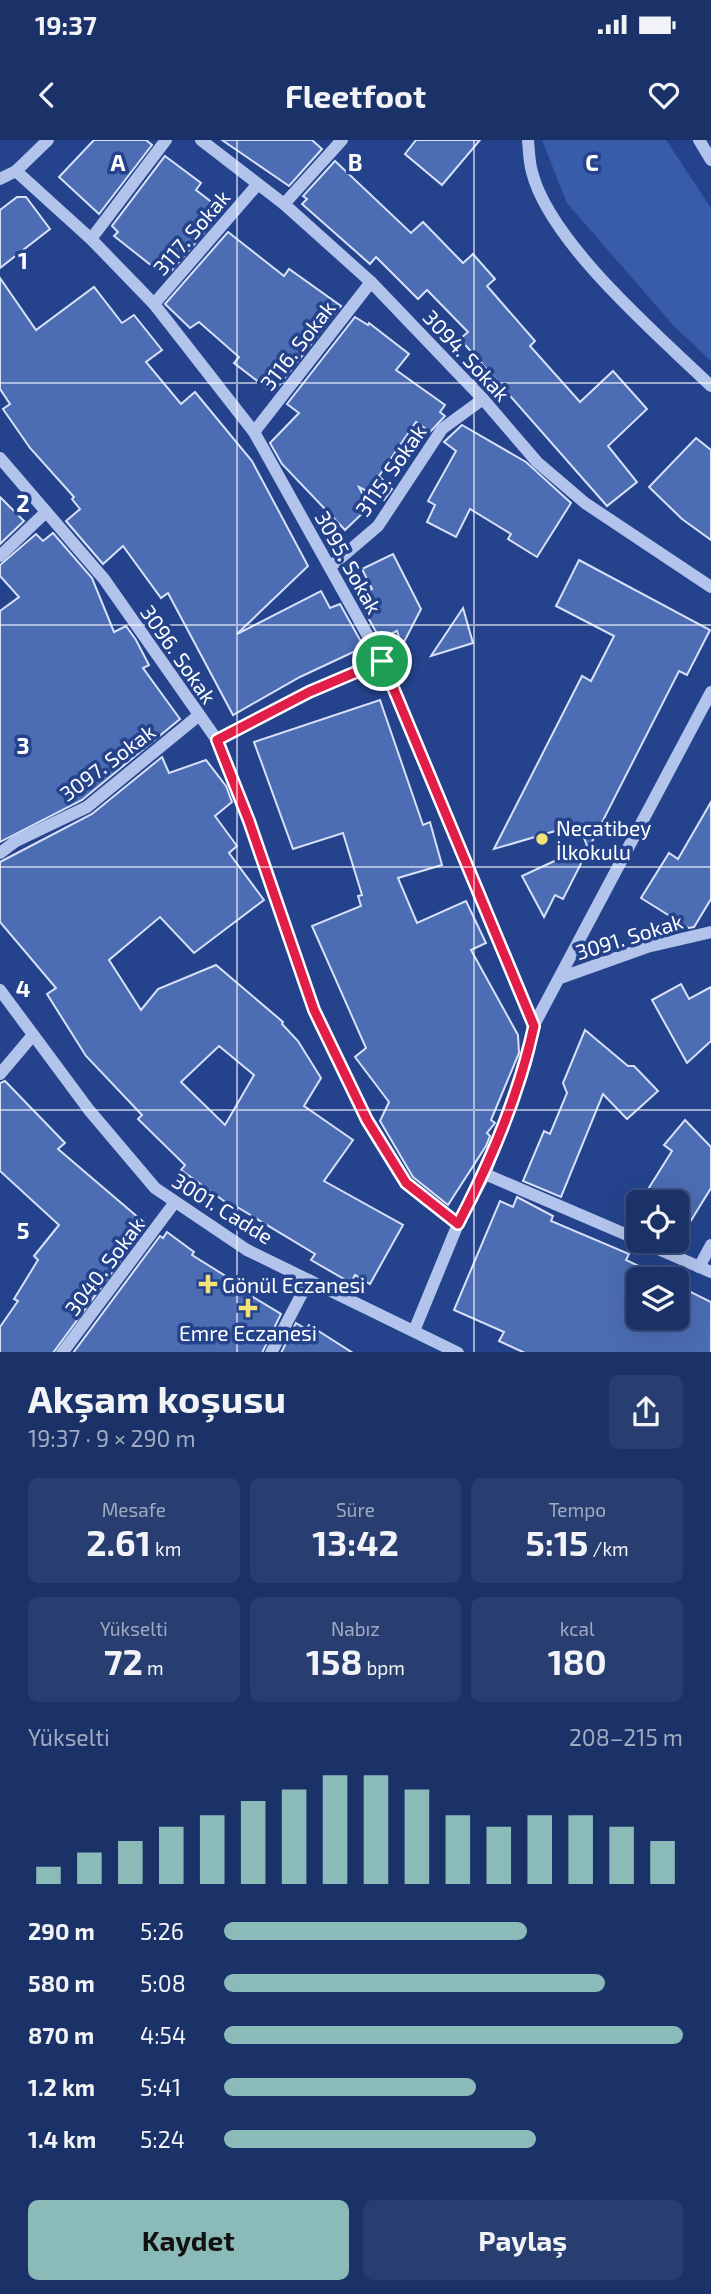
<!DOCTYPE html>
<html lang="tr">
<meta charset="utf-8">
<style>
body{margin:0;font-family:"Exo 2",sans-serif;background:#283e71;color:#f1f3f6;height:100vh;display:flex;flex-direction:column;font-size:26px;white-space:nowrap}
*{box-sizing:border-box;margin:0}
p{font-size:23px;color:#a0aac0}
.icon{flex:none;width:38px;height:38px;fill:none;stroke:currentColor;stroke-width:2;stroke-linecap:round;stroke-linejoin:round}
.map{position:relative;height:1212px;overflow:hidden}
.side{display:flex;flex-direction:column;background:#1b3269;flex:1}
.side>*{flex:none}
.tools{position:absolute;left:626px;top:1050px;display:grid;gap:14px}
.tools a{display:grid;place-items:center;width:63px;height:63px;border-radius:10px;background:#1b3269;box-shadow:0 7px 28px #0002,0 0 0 2px #394d7d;font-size:35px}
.pin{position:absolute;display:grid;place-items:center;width:60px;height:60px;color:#fff;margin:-30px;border:4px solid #fff;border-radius:50%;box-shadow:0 2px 7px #0007}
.round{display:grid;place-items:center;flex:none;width:74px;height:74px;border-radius:10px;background:#283e71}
.overview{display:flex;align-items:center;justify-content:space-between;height:119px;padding:0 28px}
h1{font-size:38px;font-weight:700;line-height:52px}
.stats{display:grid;grid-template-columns:repeat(3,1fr);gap:10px;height:119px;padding:7px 28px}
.stats div{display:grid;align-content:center;border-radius:10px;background:#283e71;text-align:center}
.stats b{font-size:35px;font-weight:700}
.stats small{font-size:19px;font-weight:400}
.stats p{font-size:19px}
.chart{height:196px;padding:14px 28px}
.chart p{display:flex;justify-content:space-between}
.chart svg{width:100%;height:126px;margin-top:7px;stroke:#8bbbb9;stroke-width:6}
.primary-button{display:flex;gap:14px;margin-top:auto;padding:14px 28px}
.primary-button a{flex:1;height:80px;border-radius:10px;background:#8bbbb9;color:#111;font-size:28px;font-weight:700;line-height:80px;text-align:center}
.primary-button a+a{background:#283e71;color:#f1f3f6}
ul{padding:0 28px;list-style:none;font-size:23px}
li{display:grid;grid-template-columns:112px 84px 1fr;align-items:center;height:52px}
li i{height:18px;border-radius:9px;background:#8bbbb9}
.status{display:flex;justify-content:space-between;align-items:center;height:49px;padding:0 35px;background:#1b3269;direction:ltr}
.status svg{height:19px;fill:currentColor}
header{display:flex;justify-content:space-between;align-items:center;height:91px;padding:0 28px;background:#1b3269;font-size:32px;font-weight:700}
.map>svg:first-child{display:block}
.green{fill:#385ca9}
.building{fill:#4c6cb3;stroke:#d7e1f8;stroke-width:2;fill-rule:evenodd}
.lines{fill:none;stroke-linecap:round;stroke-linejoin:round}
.minor{stroke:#b2c4eb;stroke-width:12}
.route-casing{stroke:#fff;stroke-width:14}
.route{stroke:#e11d48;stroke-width:9}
.grid{fill:none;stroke:#fff;stroke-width:2;stroke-opacity:0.55}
.poi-dot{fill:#f5e276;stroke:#24438c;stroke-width:2.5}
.labels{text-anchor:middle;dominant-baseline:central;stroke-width:7;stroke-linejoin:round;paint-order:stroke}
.street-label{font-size:21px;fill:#fff;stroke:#24438c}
.poi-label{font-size:21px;fill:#fff;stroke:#24438c;text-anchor:start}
.grid-label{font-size:23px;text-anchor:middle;font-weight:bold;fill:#fff;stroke:#24438c;stroke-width:7;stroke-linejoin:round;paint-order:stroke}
</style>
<div class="status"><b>19:37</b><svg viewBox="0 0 49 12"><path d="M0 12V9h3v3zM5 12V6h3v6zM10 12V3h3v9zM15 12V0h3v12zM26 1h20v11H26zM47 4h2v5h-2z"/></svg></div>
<header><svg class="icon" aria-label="back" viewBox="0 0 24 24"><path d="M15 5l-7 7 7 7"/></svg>Fleetfoot<svg class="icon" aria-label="heart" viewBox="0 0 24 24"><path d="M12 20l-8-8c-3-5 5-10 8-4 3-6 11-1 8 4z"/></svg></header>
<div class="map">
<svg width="711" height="1213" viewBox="0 0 711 1213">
<rect width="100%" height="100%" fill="#24438c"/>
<path class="green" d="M 542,0 L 666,0 L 711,68 L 711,221 L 673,185 L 567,63 Z"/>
<g class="building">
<path d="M 94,0 L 146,0 L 152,5 L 99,74 L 59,37 Z"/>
<path d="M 222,0 L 312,0 L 322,9 L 289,46 Z"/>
<path d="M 416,0 L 480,0 L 442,45 L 405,14 Z"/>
<path d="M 165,16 L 201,43 L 196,50 L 223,71 L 166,137 L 114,96 L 118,92 L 112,86 Z"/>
<path d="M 335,21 L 411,93 L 423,82 L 463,123 L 473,114 L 495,139 L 487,146 L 535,201 L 530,206 L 580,262 L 613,231 L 647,269 L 608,306 L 637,342 L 607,366 L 460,199 L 468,192 L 427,150 L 418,159 L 376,117 L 370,124 L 302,64 L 307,59 L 303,56 Z"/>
<path d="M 17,57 L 26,57 L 50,89 L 0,128 L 0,70 Z"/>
<path d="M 228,92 L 284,136 L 289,129 L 341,166 L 273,253 L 234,223 L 239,217 L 199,182 L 190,188 L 165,164 Z"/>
<path d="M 0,138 L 36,190 L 94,147 L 122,183 L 134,175 L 162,210 L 146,222 L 181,264 L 195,252 L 252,321 L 308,426 L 237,494 L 321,451 L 330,468 L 340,464 L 364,507 L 300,537 L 233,575 L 168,453 L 161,458 L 123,406 L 103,424 L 66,381 L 80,369 L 72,359 L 74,357 L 30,308 L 3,269 L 10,264 L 0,249 Z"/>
<path d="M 355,177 L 368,185 L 369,183 L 409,214 L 396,230 L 445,265 L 440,272 L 445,276 L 430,292 L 416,282 L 379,336 L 392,349 L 384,360 L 359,347 L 369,367 L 345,390 L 282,324 L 270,303 L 299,273 L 287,264 Z"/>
<path d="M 462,285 L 526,322 L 571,363 L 537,417 L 508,399 L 511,394 L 470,369 L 456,397 L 427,382 L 435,365 L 428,361 L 456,311 L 444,302 Z"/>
<path d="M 696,298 L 711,310 L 711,400 L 682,379 L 649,347 Z"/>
<path d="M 0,357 L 24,381 L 0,404 Z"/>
<path d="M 53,393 L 92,438 L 114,492 L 126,486 L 136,500 L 149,525 L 143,528 L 180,579 L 82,660 L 0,702 L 0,471 L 19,457 L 0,436 L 0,425 L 36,394 L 43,401 Z"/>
<path d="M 393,414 L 421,469 L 402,506 L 397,491 L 380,499 L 356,456 L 372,449 L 362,429 Z"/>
<path d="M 579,420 L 710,490 L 687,535 L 679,531 L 563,759 L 555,755 L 544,777 L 522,736 L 587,706 L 579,684 L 494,709 L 582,536 L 591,541 L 614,496 L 556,466 Z"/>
<path d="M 463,468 L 473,503 L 431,516 Z"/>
<path d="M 380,560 L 423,685 L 430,682 L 442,725 L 398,738 L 417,783 L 466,761 L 486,803 L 471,810 L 518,895 L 519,913 L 491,980 L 495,983 L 487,993 L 490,996 L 486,1006 L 448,1065 L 413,1037 L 380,981 L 389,962 L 355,917 L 366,908 L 312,786 L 361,766 L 358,756 L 362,755 L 343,693 L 293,709 L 254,602 Z"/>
<path d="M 162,617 L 169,633 L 206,620 L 226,646 L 232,662 L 215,676 L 237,706 L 229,713 L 264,760 L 194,813 L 160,777 L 109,820 L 141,870 L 158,849 L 216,825 L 283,882 L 282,884 L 298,901 L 321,938 L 304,966 L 353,1000 L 324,1041 L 403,1085 L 370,1144 L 355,1135 L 351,1143 L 311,1120 L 315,1114 L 237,1067 L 235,1069 L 181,1030 L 185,1025 L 138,979 L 142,975 L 86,916 L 47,854 L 56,848 L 0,782 L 0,722 L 92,674 ZM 219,906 L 254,935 L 225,985 L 181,942 Z"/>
<path d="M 711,662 L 711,759 L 694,787 L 689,788 L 641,758 L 669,713 L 678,719 Z"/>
<path d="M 681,844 L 689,859 L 711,847 L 711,901 L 687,923 L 652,860 Z"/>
<path d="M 585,890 L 628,926 L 634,926 L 658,951 L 627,979 L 603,954 L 561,1057 L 523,1041 L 544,991 L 550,994 L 567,953 L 563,943 Z"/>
<path d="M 5,941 L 65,1003 L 58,1009 L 147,1085 L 53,1213 L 0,1213 L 0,1187 L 18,1161 L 14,1159 L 38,1120 L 34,1116 L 59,1085 L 0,1031 L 0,943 Z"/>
<path d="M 685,980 L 711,1007 L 711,1048 L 684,1092 L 677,1088 L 677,1062 L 640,1062 L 672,1011 L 664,1005 Z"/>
<path d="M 517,1057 L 553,1076 L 551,1081 L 629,1114 L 626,1120 L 666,1139 L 639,1139 L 639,1178 L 677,1178 L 677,1145 L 711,1162 L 711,1213 L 525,1213 L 499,1201 L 504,1192 L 454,1170 L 500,1061 L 513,1067 Z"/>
<path d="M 167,1092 L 194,1112 L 192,1115 L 232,1140 L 230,1143 L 281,1174 L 262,1213 L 73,1213 L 160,1096 L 163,1098 Z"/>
<path d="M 296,1183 L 306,1189 L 309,1185 L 353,1213 L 281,1213 Z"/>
</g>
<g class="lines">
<g class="minor">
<path d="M 201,0 L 284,64 L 371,142 L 483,259 L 537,322 L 585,363 L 711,447"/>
<path d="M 528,0 C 529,10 529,22 532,32 C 550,103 658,195 711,246"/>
<path d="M 699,0 L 711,20"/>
<path d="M 16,31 L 91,99 L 154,164 L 254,292 L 382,521 L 534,885"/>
<path d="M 0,39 L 16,31 L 48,0"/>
<path d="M 284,64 L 342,0"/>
<path d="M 91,99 L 166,0"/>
<path d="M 154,164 L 257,45"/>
<path d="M 254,292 L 371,142"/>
<path d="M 0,318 L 104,439 L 217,600 L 249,681 L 314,870 L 367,980 L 406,1043 L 458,1084"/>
<path d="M 0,416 L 46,372"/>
<path d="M 330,427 L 378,386 L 442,289 L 483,259"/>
<path d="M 217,600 L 309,552 L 382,521"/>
<path d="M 0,713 L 16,701 L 87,667 L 198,576"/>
<path d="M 560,838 L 647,807 L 711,792"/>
<path d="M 0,850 L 89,970 L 155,1048 L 247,1110 L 458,1213"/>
<path d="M 0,934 L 33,895"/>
<path d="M 485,1034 L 639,1100"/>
<path d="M 640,1101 L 711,1132"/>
<path d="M 699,1127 L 711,1105"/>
<path d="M 414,1191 L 458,1084 L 485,1034 L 526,923 L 534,885 L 711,552"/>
<path d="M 62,1213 L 175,1062"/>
<path d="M 271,1213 L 309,1140"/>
</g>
</g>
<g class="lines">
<g class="route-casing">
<path id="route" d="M 382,521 L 534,886 C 519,955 491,1021 458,1084 L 406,1043 L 367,980 L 314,870 L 249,681 L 217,600 L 309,552 Z"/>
</g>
<use href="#route" class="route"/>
</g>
<path class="grid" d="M 237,0 L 237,1213M 474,0 L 474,1213M 0,243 L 711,243M 0,485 L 711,485M 0,727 L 711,727M 0,970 L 711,970"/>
<g class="poi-dot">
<circle cx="542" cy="699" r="7"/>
<path d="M204.5 1133.5h7v7h7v7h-7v7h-7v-7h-7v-7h7z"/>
<path d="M244.5 1157.5h7v7h7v7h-7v7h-7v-7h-7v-7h7z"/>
</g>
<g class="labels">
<g class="street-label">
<text transform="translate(191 92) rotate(-49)">3117. Sokak</text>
<text transform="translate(297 205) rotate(-52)">3116. Sokak</text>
<text transform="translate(467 215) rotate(47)">3094. Sokak</text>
<text transform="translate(390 330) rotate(-55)">3115. Sokak</text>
<text transform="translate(349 422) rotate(61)">3095. Sokak</text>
<text transform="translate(179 514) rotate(55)">3096. Sokak</text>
<text transform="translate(107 622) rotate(-37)">3097. Sokak</text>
<text transform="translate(629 796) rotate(-17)">3091. Sokak</text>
<text transform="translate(223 1068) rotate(32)">3001. Cadde</text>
<text transform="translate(104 1126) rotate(-53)">3040. Sokak</text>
</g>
<g class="poi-label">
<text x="556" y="687">Necatibey<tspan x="556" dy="24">İlkokulu</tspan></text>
<text x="222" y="1144">Gönül Eczanesi</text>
<text x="248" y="1192" text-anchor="middle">Emre Eczanesi</text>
</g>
</g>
<g class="grid-label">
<text x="118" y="31">A</text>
<text x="355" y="31">B</text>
<text x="592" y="31">C</text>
<text x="23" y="129">1</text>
<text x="23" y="372">2</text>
<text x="23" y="614">3</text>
<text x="23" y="857">4</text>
<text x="23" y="1099">5</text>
</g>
</svg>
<div class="tools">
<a><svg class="icon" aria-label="locate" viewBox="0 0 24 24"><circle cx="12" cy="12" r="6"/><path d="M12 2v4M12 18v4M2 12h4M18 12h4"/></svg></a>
<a><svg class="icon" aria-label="layers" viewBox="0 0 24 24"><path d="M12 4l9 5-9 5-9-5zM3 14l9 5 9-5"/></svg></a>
</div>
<div class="pin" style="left:382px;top:521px;background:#1e9e55"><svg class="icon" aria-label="arrive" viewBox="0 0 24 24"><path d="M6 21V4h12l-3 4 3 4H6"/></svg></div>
</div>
<section class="side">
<div class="overview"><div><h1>Akşam koşusu</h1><p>19:37 · 9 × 290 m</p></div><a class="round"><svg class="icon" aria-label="share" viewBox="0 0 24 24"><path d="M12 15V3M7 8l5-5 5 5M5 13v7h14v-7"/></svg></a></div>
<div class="stats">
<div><p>Mesafe</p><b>2.61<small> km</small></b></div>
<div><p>Süre</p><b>13:42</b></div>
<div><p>Tempo</p><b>5:15<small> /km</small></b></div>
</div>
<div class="stats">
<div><p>Yükselti</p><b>72<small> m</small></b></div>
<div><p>Nabız</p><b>158<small> bpm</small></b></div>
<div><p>kcal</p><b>180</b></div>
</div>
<div class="chart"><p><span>Yükselti</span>208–215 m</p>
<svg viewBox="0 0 160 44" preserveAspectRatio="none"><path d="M5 44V38M15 44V33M25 44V29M35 44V24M45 44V20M55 44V15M65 44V11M75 44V6M85 44V6M95 44V11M105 44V20M115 44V24M125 44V20M135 44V20M145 44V24M155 44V29"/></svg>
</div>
<ul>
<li><b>290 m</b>5:26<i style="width:66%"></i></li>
<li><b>580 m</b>5:08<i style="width:83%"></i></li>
<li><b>870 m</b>4:54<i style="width:100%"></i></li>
<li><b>1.2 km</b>5:41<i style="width:55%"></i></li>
<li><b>1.4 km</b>5:24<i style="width:68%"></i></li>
</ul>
<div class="primary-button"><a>Kaydet</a><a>Paylaş</a></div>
</section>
